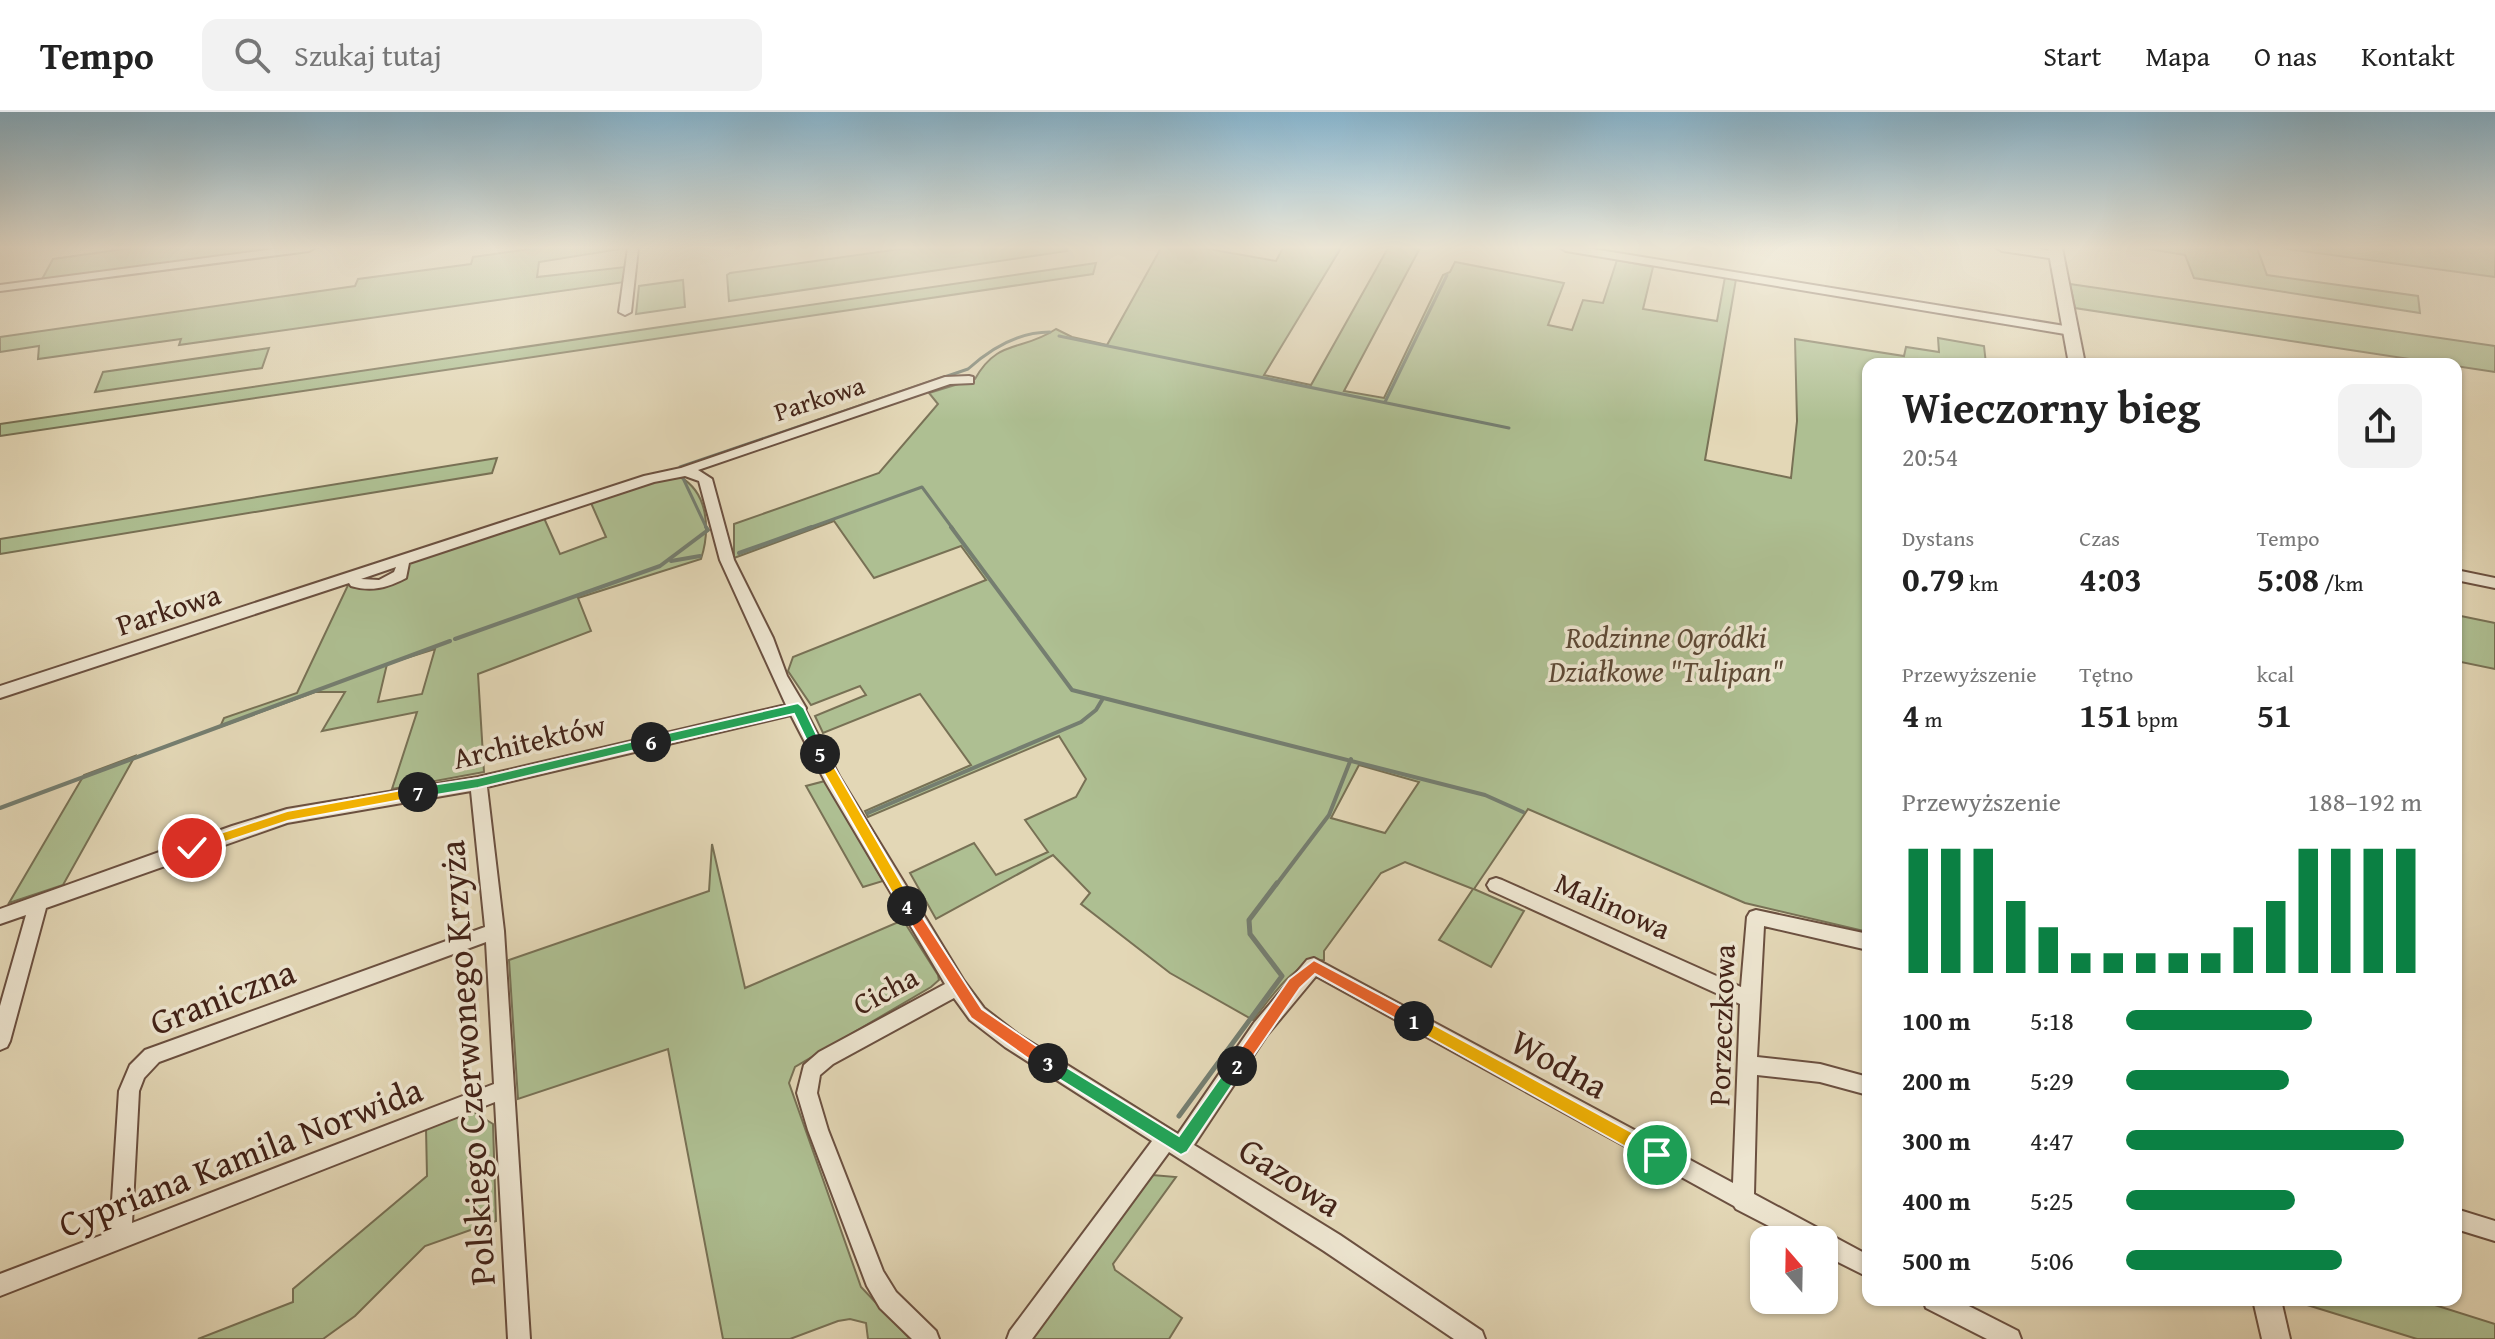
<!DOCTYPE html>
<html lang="pl">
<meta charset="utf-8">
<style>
body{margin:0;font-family:"Gentium Book Plus",serif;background:#f2f2f2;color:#222;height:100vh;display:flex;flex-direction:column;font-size:30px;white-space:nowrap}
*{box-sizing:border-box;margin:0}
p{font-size:26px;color:#767676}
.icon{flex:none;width:44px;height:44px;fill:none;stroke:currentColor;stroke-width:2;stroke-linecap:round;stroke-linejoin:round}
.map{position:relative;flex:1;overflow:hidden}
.panel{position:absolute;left:1862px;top:246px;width:600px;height:948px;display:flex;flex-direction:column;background:#fff;border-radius:16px;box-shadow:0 2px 6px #0004}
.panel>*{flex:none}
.needle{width:52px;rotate:340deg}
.buttons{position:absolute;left:1750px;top:1114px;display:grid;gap:16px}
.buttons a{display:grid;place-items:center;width:88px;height:88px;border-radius:16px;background:#fff;box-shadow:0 2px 6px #0004;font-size:40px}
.pin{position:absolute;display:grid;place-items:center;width:68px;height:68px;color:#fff;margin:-34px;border:4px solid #fff;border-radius:50%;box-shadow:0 2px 8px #0007}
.km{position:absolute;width:40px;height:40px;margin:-20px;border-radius:50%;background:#222;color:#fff;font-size:22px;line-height:40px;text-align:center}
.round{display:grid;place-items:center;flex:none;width:84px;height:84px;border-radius:16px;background:#f2f2f2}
.headline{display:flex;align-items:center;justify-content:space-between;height:136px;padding:0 40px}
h1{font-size:44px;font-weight:700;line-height:60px}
.stats{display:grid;grid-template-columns:repeat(3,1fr);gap:12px;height:136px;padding:8px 40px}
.stats div{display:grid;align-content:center}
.stats b{font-size:34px;font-weight:700}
.stats small{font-size:22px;font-weight:400}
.stats p{font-size:22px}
.chart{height:224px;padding:16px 40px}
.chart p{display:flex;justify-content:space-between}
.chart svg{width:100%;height:144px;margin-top:8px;stroke:#0b8043;stroke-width:6}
ul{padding:0 40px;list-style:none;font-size:26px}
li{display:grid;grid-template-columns:128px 96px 1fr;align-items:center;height:60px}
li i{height:20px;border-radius:10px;background:#0b8043}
header{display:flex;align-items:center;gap:48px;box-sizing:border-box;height:112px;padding:0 40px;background:#fff;border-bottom:2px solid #e0e0e0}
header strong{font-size:38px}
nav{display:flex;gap:44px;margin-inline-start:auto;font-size:28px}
.search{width:560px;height:72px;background:#f2f2f2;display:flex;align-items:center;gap:20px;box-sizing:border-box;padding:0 28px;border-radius:16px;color:#767676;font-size:30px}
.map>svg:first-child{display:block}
.green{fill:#aebf92;stroke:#787155;stroke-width:2;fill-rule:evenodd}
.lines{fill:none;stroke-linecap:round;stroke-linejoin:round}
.stream-far2{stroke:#757e70;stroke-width:3}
.stream-far1{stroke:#757e70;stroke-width:4}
.stream{stroke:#757e70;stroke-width:5}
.minor-casing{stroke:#6b5040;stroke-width:4}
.tertiary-casing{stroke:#6b5040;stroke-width:4}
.minor{fill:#ede5d0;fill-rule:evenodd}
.tertiary{fill:#ede5d0;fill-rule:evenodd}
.split-1{fill:#f5b400;stroke:#fff;stroke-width:2}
.split-2{fill:#f0652b;stroke:#fff;stroke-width:2}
.split-3{fill:#22a559;stroke:#fff;stroke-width:2}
.split-4{fill:#f0652b;stroke:#fff;stroke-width:2}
.split-5{fill:#f5b400;stroke:#fff;stroke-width:2}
.split-6{fill:#22a559;stroke:#fff;stroke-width:2}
.split-7{fill:#22a559;stroke:#fff;stroke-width:2}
.split-8{fill:#f5b400;stroke:#fff;stroke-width:2}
.labels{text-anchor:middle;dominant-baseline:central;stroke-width:7;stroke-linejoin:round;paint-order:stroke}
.far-street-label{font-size:26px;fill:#432318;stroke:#ede5d0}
.street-label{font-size:30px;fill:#432318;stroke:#ede5d0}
.park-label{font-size:30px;font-style:italic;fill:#5e4a36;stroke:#ede5d0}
.near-street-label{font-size:36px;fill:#432318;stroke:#ede5d0}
</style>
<header>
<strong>Tempo</strong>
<div class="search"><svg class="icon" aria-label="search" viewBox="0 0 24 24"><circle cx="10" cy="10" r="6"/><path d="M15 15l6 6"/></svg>Szukaj tutaj</div>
<nav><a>Start</a><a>Mapa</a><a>O nas</a><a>Kontakt</a></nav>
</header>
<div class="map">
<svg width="2495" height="1227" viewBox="0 0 2495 1227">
<rect width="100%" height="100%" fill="#e3d7b6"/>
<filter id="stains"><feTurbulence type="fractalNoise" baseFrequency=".0025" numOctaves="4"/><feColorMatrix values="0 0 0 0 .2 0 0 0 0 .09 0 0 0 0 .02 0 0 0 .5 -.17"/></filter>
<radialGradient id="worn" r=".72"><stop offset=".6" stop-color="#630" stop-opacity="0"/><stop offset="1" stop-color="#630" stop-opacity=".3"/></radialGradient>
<g class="green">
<path d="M 131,136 L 293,136 L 41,169 L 53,147 Z"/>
<path d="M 537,136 L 626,136 L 539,150 L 537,165 L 625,155 L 625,170 L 179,233 L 181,227 L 38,247 L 39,234 L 0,240 L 0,225 L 355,174 L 358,167 L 471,152 L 473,145 Z"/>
<path d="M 907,136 L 1066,136 L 1067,139 L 729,189 L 727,163 L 730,161 Z"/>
<path d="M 1161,136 L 1203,136 L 1276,149 L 1283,136 L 1341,136 L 1264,263 L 1311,273 L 1388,136 L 1420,136 L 1344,279 L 1384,286 L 1443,163 L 1450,160 L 1455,150 L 1564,171 L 1548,213 L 1572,218 L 1583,188 L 1603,191 L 1617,148 L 1653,155 L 1643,197 L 1717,209 L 1725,165 L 1736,167 L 1705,348 L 1791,366 L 1797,309 L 1795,227 L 1904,244 L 1906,235 L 1939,240 L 1938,226 L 1984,234 L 1986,252 L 1868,252 L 1868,820 L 1745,791 L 1528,697 L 1474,777 L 1524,799 L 1491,855 L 1439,828 L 1473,777 L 1405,750 L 1381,761 L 1324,839 L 1324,848 C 1293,849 1272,885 1253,908 L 1170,861 L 1081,792 L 1090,781 L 1053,743 L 936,807 L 910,761 L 974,731 L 996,763 L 1048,740 L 1025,708 L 1076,685 L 1086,667 L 1059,624 L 868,705 L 865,699 L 971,653 L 920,582 L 823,621 L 815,604 L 866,583 L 860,574 L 811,593 L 788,559 L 793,545 L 986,468 L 961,434 L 874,466 L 834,409 L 734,446 L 734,412 L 879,361 L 938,292 L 929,281 L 975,267 C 998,226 1022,240 1056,217 L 1072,225 L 1107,233 ZM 1359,653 L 1419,670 L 1385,721 L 1331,706 Z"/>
<path d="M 2143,136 L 2257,136 L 2267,163 L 2418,184 L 2420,201 L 2194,166 L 2185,143 Z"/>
<path d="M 2280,136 L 2495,136 L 2495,165 Z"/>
<path d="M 1096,151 L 1093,162 L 0,324 L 0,312 Z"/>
<path d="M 683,168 L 685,195 L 636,202 L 639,174 Z"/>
<path d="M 2070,172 L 2495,234 L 2495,260 L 2075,196 Z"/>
<path d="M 269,236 L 262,256 L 95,280 L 103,260 Z"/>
<path d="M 497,346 L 492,361 L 0,442 L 0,427 Z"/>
<path d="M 680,365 C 709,381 710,419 701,447 L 578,486 L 591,519 L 478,562 L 484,660 L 392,677 L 417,600 L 322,619 L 345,580 L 315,580 L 220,615 L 224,606 L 297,581 L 349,471 L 351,475 C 377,479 401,473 411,447 L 544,406 L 560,442 L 606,425 L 591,391 L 657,368 ZM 435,537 L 422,582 L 378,590 L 387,552 Z"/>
<path d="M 2456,503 L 2495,511 L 2495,557 L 2456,549 Z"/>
<path d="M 135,644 L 63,773 L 9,791 L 84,663 Z"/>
<path d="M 825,669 L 883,769 L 863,775 L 806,674 Z"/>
<path d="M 712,732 L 745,876 L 903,808 L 938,863 L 939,868 L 931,875 L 795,955 L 789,971 L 861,1175 L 910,1227 L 868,1227 L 866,1211 L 850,1207 L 838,1209 L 790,1227 L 723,1227 L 668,937 L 518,987 L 509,848 L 709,779 Z"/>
<path d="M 472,999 L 493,1012 L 496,1109 L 425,1134 L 355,1204 L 323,1227 L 198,1227 L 293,1190 L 293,1177 L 427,1064 L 426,1016 Z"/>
<path d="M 1152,1063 L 1176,1065 L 1113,1152 L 1115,1158 L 1182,1206 L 1169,1227 L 1030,1227 Z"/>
<path d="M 2291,1188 L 2419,1188 L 2495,1212 L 2495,1227 L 2417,1227 Z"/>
</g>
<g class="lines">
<g class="stream-far2">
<path d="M 1059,224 L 1509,316"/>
<path d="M 1385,290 L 1447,163"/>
<path d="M 680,355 L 968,257 C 990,237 1019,220 1050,220"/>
<path d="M 682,364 L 707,417"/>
<path d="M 806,417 L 922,375 L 953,417"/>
</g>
<g class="stream-far1">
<path d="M 951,415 L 1072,578 L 1485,683 L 1523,700"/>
<path d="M 739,441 L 812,415"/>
<path d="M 671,449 L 700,444"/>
<path d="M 455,527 L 660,454 L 708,418 L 706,415"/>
<path d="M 0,696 L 450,529"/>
<path d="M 868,701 L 1081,610 L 1096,598 L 1102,588"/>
<path d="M 1276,773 L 1329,703 L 1351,647"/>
</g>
<path class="stream" d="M 1179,1004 L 1282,864 L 1250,822 L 1249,808 L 1277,771"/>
<g class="minor-casing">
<g id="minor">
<path d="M 282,136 L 314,136 L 309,139 L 0,179 L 0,173 Z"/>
<path d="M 628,136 L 638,136 L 631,200 L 625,203 L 619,200 Z"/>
<path d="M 1561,136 L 1587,136 L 2071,215 L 2077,219 L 2071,223 L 1566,139 Z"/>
<path d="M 1997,136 C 2017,136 2045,134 2061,144 L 2056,147 L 2002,139 Z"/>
<path d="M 969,264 L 973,265 L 973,271 L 950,272 L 698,358 L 712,367 L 734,448 L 773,526 L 787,564 L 806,596 L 805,598 L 839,664 L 964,869 L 984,896 L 1019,923 L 1178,1022 L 1254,911 L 1307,848 L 1314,846 L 1733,1071 L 1740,892 L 1490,778 L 1487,773 L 1490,768 L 1496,766 L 1502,768 L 1741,875 L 1747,805 L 1750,800 L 1756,798 L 1868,822 L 1868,838 L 1764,814 L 1757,945 L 1820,952 L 1868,965 L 1868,983 L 1820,970 L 1757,963 L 1754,1082 L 1868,1143 L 1868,1165 L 1824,1143 L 1824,1128 L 1796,1128 L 1736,1097 L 1734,1094 L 1316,864 L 1267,923 L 1194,1033 L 1340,1123 L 1482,1219 L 1485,1227 L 1454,1227 L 1324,1139 L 1169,1040 L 1032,1227 L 1007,1227 L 1010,1219 L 1152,1029 L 1005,935 L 970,908 L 954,886 L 833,952 L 820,963 L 817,981 L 828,1018 L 883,1159 L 896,1180 L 936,1219 L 939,1227 L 912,1227 L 880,1196 L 867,1174 L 808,1018 L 797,981 L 804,953 L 819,940 L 945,872 L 826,671 L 791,603 L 487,675 L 504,819 L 530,1227 L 508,1227 L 495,990 L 0,1184 L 0,1162 L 110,1120 L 119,979 L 130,953 L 145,938 L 485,815 L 471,679 L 287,711 L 46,796 L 10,929 L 7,935 L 0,938 L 0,894 L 26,803 L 0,812 L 0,797 L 232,714 L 287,697 L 478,665 L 786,593 L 720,448 L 699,369 L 685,364 L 654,370 L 409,451 L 406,466 C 387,476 371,480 351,474 L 349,471 L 0,586 L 0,574 L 644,364 L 681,356 L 945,265 ZM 396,455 L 394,460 L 379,468 L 361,467 ZM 486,830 L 494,972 L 132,1111 L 139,979 L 144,966 L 159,950 Z"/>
<path d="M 2456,458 L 2495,466 L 2495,476 L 2456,468 Z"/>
<path d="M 2456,1097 L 2495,1109 L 2495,1129 L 2456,1117 Z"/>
<path d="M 1923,1188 L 1957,1188 L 2018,1219 L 2021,1227 L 1987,1227 L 1926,1196 Z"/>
</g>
</g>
<g class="tertiary-casing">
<g id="tertiary">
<path d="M 2048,136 L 2062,136 L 2085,252 L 2069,252 Z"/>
<path d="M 2253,1188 L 2281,1188 L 2290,1227 L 2262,1227 Z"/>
</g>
</g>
<use href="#minor" class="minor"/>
<use href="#tertiary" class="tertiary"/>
</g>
<linearGradient id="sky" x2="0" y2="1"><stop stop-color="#87b6d0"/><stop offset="0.44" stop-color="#f2edde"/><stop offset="1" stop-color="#f2edde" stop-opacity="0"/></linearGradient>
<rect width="2495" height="308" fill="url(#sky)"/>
<path class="split-1" d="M 1414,902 L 1663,1037 L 1665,1043 L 1663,1049 L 1651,1049 L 1409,914 L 1409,904 Z"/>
<path class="split-2" d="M 1314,848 L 1420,904 L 1420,914 L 1409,914 L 1315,862 L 1300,876 L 1243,959 L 1232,959 L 1232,949 L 1289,867 Z"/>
<path class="split-3" d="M 1048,944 L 1179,1024 L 1232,949 L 1243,949 L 1245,954 L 1187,1040 L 1181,1043 L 1043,957 L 1041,951 Z"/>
<path class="split-4" d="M 907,788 L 912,789 L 982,897 L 1054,946 L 1054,957 L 1043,957 L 971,906 L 902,798 L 902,789 Z"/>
<path class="split-5" d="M 820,638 L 825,639 L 912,789 L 912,798 L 902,798 L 813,642 Z"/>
<path class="split-6" d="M 798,591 L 804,596 L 826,642 L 825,646 L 815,646 L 794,602 L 651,635 L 645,630 L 651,625 Z"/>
<path class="split-7" d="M 651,625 L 656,626 L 656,633 L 478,676 L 418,686 L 411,680 L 418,675 L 478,666 Z"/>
<path class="split-8" d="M 418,675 L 423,677 L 423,684 L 288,709 L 192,741 L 185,736 L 187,732 L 287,699 Z"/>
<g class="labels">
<g class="far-street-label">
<text transform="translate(819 286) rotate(-18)">Parkowa</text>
</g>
<g class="street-label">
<text transform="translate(168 497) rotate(-18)">Parkowa</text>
<text transform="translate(529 629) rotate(-13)">Architektów</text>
<text transform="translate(1613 793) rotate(24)">Malinowa</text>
<text transform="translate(885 878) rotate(-28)">Cicha</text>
<text transform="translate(1721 913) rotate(-88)">Porzeczkowa</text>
</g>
<g class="park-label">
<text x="1666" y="525">Rodzinne Ogródki<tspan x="1666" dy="34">Działkowe "Tulipan"</tspan></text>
</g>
<g class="near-street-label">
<text transform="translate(222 884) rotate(-21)">Graniczna</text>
<text transform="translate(466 951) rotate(-94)">Polskiego Czerwonego Krzyża</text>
<text transform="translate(1560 951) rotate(29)">Wodna</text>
<text transform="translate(240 1044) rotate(-21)">Cypriana Kamila Norwida</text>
<text transform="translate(1291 1064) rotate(33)">Gazowa</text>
</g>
</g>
<rect width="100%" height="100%" filter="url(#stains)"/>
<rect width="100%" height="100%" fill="url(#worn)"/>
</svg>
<div class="buttons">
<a><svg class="needle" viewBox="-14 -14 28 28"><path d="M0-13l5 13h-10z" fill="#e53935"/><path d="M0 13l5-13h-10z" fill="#767676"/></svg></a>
</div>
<div class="pin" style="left:1657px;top:1043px;background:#1e9e55"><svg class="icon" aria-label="arrive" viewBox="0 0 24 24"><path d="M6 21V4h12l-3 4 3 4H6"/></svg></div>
<div class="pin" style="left:192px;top:736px;background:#d93025"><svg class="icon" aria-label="check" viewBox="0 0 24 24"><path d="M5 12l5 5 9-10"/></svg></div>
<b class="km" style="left:1414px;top:909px">1</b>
<b class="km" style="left:1237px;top:954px">2</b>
<b class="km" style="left:1048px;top:951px">3</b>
<b class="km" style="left:907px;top:794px">4</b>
<b class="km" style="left:820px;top:642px">5</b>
<b class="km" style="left:651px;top:630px">6</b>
<b class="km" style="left:418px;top:680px">7</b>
<section class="panel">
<div class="headline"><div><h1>Wieczorny bieg</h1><p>20:54</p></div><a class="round"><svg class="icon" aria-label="share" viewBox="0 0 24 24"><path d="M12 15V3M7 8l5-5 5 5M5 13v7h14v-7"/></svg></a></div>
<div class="stats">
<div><p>Dystans</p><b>0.79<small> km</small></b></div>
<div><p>Czas</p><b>4:03</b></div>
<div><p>Tempo</p><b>5:08<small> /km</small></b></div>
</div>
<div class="stats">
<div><p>Przewyższenie</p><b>4<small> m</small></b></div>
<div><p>Tętno</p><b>151<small> bpm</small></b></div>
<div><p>kcal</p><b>51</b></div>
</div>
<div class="chart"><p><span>Przewyższenie</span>188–192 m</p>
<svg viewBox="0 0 160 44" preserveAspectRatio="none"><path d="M5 44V6M15 44V6M25 44V6M35 44V22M45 44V30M55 44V38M65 44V38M75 44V38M85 44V38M95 44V38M105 44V30M115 44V22M125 44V6M135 44V6M145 44V6M155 44V6"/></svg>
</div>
<ul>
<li><b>100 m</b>5:18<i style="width:63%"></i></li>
<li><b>200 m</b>5:29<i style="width:55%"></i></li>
<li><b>300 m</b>4:47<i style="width:94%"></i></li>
<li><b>400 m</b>5:25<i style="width:57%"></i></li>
<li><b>500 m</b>5:06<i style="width:73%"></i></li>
</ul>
</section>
</div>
